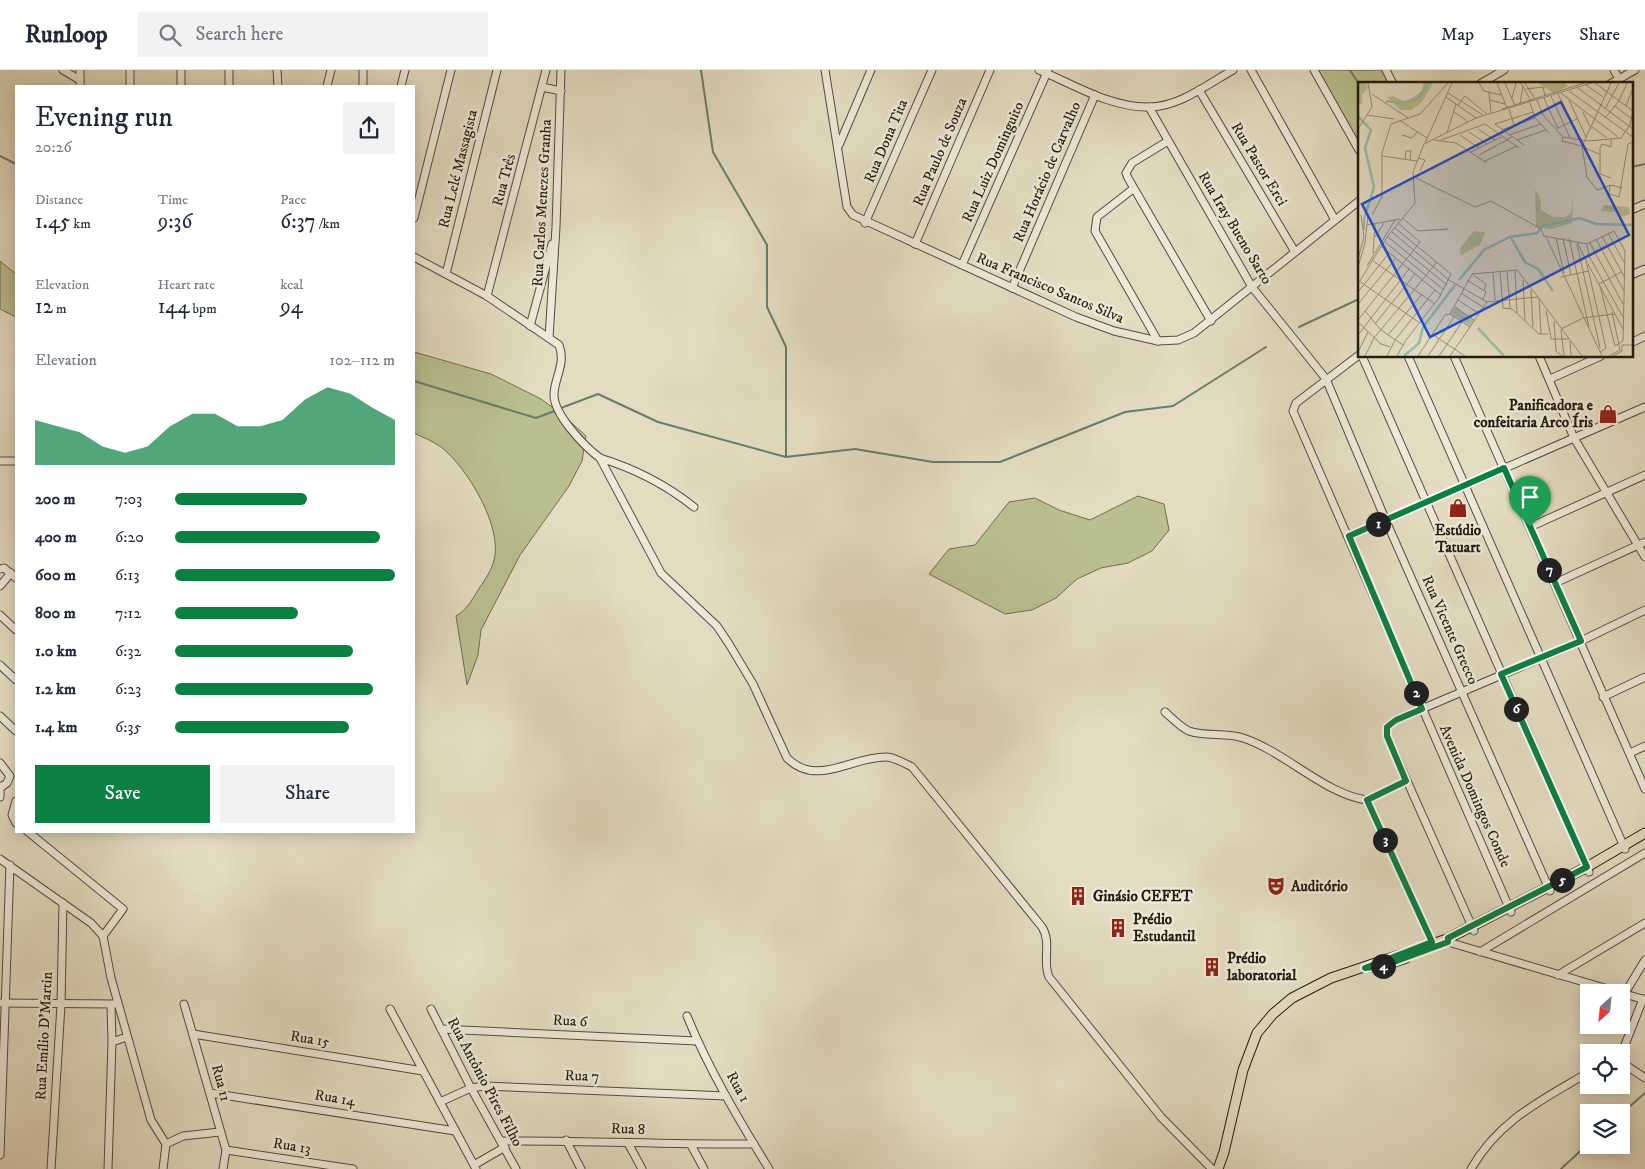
<!DOCTYPE html>
<meta charset="utf-8">
<style>
body{margin:0;font-family:"IM FELL DW Pica",serif;background:#f2f2f3;color:#1f2937;height:100vh;display:flex;flex-direction:column;font-size:19px;white-space:nowrap}
*{box-sizing:border-box;margin:0}
p{font-size:16px;color:#747a83}
.icon{flex:none;width:28px;height:28px;fill:none;stroke:currentColor;stroke-width:2;stroke-linecap:round;stroke-linejoin:round}
.map{position:relative;flex:1;overflow:hidden}
.drawer{position:absolute;left:15px;top:15px;width:400px;height:748px;display:flex;flex-direction:column;background:#fff;border-radius:0px;box-shadow:0 2px 12px #0003}
.drawer>*{flex:none}
.needle{width:32px;rotate:207deg}
.fabs{position:absolute;left:1580px;top:914px;display:grid;gap:10px}
.fabs a{display:grid;place-items:center;width:50px;height:50px;border-radius:0px;background:#fff;box-shadow:0 2px 12px #0003;font-size:25px}
.pin{position:absolute;display:grid;place-items:center;width:42px;height:42px;color:#fff;margin:-51px -21px;border-radius:50% 50% 50% 0;rotate:-45deg;box-shadow:0 0 5px #0007}
.pin .icon{rotate:45deg}
.km{position:absolute;width:25px;height:25px;margin:-12px;border-radius:50%;background:#222;color:#fff;font-size:14px;line-height:25px;text-align:center}
.round{display:grid;place-items:center;flex:none;width:52px;height:52px;border-radius:0px;background:#f2f2f3}
.head{display:flex;align-items:center;justify-content:space-between;height:85px;padding:0 20px}
h1{font-size:28px;font-weight:600;line-height:38px}
.metrics{display:grid;grid-template-columns:repeat(3,1fr);gap:8px;height:85px;padding:5px 20px}
.metrics div{display:grid;align-content:center}
.metrics b{font-size:21px;font-weight:600}
.metrics small{font-size:14px;font-weight:400}
.metrics p{font-size:14px}
.chart{height:140px;padding:10px 20px}
.chart p{display:flex;justify-content:space-between}
.chart svg{width:100%;height:90px;margin-top:5px;fill:#0b8043;opacity:.7}
.button{display:flex;gap:10px;margin-top:auto;padding:10px 20px}
.button a{flex:1;height:58px;border-radius:0px;background:#0b8043;color:#fff;font-size:20px;font-weight:600;line-height:58px;text-align:center}
.button a+a{background:#f2f2f3;color:#1f2937}
ul{padding:0 20px;list-style:none;font-size:16px}
li{display:grid;grid-template-columns:80px 60px 1fr;align-items:center;height:38px}
li i{height:12px;border-radius:6px;background:#0b8043}
header{display:flex;align-items:center;gap:30px;box-sizing:border-box;height:70px;padding:0 25px;background:#fff;border-bottom:1px solid #e0e1e3}
header strong{font-size:24px}
nav{display:flex;gap:28px;margin-inline-start:auto;font-size:18px}
.search{width:350px;height:45px;background:#f2f2f3;display:flex;align-items:center;gap:12px;box-sizing:border-box;padding:0 18px;border-radius:0px;color:#747a83;font-size:19px}
.map>svg:first-child{display:block}
.green{fill:#babf8f;stroke:#6f6d50}
.lines{fill:none;stroke-linecap:round;stroke-linejoin:round}
.stream{stroke:#697c6e;stroke-width:2}
.minor-casing{stroke:#544b3c;stroke-width:9}
.major-casing{stroke:#241b10;stroke-width:11}
.minor{stroke:#ede8d7;stroke-width:7}
.major{stroke:#e4dcc1;stroke-width:9}
.route-casing{stroke:#fff;stroke-width:10}
.route{stroke:#0b8043;stroke-width:6}
.labels{text-anchor:middle;dominant-baseline:central;stroke-width:5;stroke-linejoin:round;paint-order:stroke}
.street-label{font-size:15px;fill:#241b10;stroke:#ede8d7}
.poi-label{font-size:15px;font-weight:bold;fill:#241b10;stroke:#ede8d7;text-anchor:start}
.inset-river{fill:none;stroke:#97bcad;stroke-width:2.5}
.inset-road{fill:none;stroke:#978f7a;stroke-width:1}
.view{fill:#1d4ed8;fill-opacity:0.15;stroke:#1d4ed8;stroke-width:2.5}
.inset-edge{fill:none;stroke:#241b10;stroke-width:2.5}
</style>
<header>
<strong>Runloop</strong>
<div class="search"><svg class="icon" aria-label="search" viewBox="0 0 24 24"><circle cx="10" cy="10" r="6"/><path d="M15 15l6 6"/></svg>Search here</div>
<nav><a>Map</a><a>Layers</a><a>Share</a></nav>
</header>
<div class="map">
<svg width="1645" height="1099" viewBox="0 0 1645 1099">
<rect width="100%" height="100%" fill="#e4dcc1"/>
<filter id="stains"><feTurbulence type="fractalNoise" baseFrequency=".004" numOctaves="4"/><feColorMatrix values="0 0 0 0 .2 0 0 0 0 .09 0 0 0 0 .02 0 0 0 .5 -.17"/></filter>
<radialGradient id="worn" r=".72"><stop offset=".6" stop-color="#630" stop-opacity="0"/><stop offset="1" stop-color="#630" stop-opacity=".3"/></radialGradient>
<g class="green">
<path d="M 1317,0 L 1382,0 L 1390,14 L 1359,14 L 1359,75 Z"/>
<path d="M 0,191 L 16,204 L 16,247 L 0,239 Z"/>
<path d="M 414,282 L 491,304 L 541,329 L 564,346 L 586,366 L 582,391 L 569,416 L 520,485 L 481,560 L 478,585 L 467,615 L 456,546 C 467,540 473,528 480,517 C 485,510 492,499 494,490 C 503,457 467,397 441,377 C 433,371 422,367 414,363 Z"/>
<path d="M 1138,426 L 1164,434 L 1169,460 L 1152,481 L 1128,493 L 1101,498 L 1077,509 L 1056,528 L 1032,540 L 1005,544 L 929,504 L 949,479 L 975,475 L 1009,432 L 1035,428 L 1059,440 L 1090,450 Z"/>
</g>
<g class="lines">
<g class="stream">
<path d="M 701,0 L 713,82 L 767,175 L 767,237 L 786,277 L 786,387"/>
<path d="M 1350,0 L 1359,14"/>
<path d="M 0,86 L 16,94"/>
<path d="M 1631,97 L 1645,94"/>
<path d="M 1299,257 L 1359,229"/>
<path d="M 414,311 L 536,348 L 557,340"/>
<path d="M 561,338 L 598,324 L 658,352 L 786,387 L 855,379 L 933,392 L 1000,392 L 1125,342 L 1173,336 L 1266,277"/>
<path d="M 1621,1044 L 1645,1023"/>
<path d="M 1561,1099 L 1589,1073"/>
</g>
<g class="minor-casing">
<g id="minor">
<path d="M 63,0 L 80,10"/>
<path d="M 80,0 L 80,16"/>
<path d="M 130,0 L 130,16"/>
<path d="M 181,0 L 181,16"/>
<path d="M 229,0 L 229,16"/>
<path d="M 277,0 L 278,16"/>
<path d="M 363,0 L 363,16"/>
<path d="M 825,0 L 847,137 L 853,145 L 1076,247 L 1114,261 L 1158,271 L 1178,270 L 1194,263 L 1359,131"/>
<path d="M 1039,0 C 1073,14 1111,38 1149,37 C 1179,37 1208,14 1233,0"/>
<path d="M 1251,0 L 1335,150"/>
<path d="M 1314,0 L 1359,80"/>
<path d="M 1386,0 L 1393,14"/>
<path d="M 1614,0 L 1619,9"/>
<path d="M 1480,14 L 1504,0"/>
<path d="M 1610,14 L 1635,0"/>
<path d="M 327,16 L 331,0"/>
<path d="M 401,16 L 405,0"/>
<path d="M 542,17 L 561,21"/>
<path d="M 1199,20 L 1295,182"/>
<path d="M 1149,37 L 1252,217 L 1326,309 L 1386,451 L 1550,821"/>
<path d="M 1168,71 L 1132,93 L 1126,103 L 1128,108 L 1211,251"/>
<path d="M 839,75 L 871,0"/>
<path d="M 1133,119 L 1097,147 L 1095,161 L 1158,271"/>
<path d="M 1631,140 L 1645,134"/>
<path d="M 414,148 L 451,0"/>
<path d="M 865,153 L 932,0"/>
<path d="M 915,174 L 990,0"/>
<path d="M 414,187 L 487,226 L 559,275 C 566,294 555,306 554,324 C 553,344 585,377 600,388 L 661,503 L 717,556 L 729,574 L 753,614 L 787,688 C 817,718 852,686 887,687 C 896,688 904,693 912,697 L 1042,857 C 1052,873 1042,891 1049,907 L 1161,1047 L 1212,1099"/>
<path d="M 962,195 L 1048,0"/>
<path d="M 446,204 L 497,0"/>
<path d="M 1631,205 L 1645,199"/>
<path d="M 1012,218 L 1095,25"/>
<path d="M 487,226 L 546,0"/>
<path d="M 530,256 L 552,174"/>
<path d="M 549,268 L 556,157 L 561,0"/>
<path d="M 1631,273 L 1645,266"/>
<path d="M 1359,285 L 1296,333 L 1293,341 L 1511,842"/>
<path d="M 1362,286 L 1589,802"/>
<path d="M 1408,286 L 1625,779"/>
<path d="M 1454,286 L 1645,719"/>
<path d="M 1539,286 L 1574,368 L 1645,487"/>
<path d="M 1550,309 L 1601,286"/>
<path d="M 600,388 C 636,399 665,414 694,437"/>
<path d="M 0,391 L 16,391"/>
<path d="M 1530,457 L 1645,405"/>
<path d="M 1349,466 L 1645,337"/>
<path d="M 0,499 L 4,498 L 16,508"/>
<path d="M 1555,513 L 1645,472"/>
<path d="M 0,516 L 11,503"/>
<path d="M 0,545 L 16,560"/>
<path d="M 0,595 L 16,610"/>
<path d="M 1603,627 L 1645,607"/>
<path d="M 1165,642 C 1173,649 1180,657 1189,661 C 1205,667 1226,662 1243,668 C 1284,681 1326,725 1367,730"/>
<path d="M 0,646 L 16,661"/>
<path d="M 1630,683 L 1645,676"/>
<path d="M 0,693 L 10,706 L 7,713 L 0,718"/>
<path d="M 0,716 L 0,727"/>
<path d="M 1367,730 L 1434,877"/>
<path d="M 1367,730 L 1406,711"/>
<path d="M 16,731 L 12,745 L 16,753"/>
<path d="M 27,761 L 123,839 L 103,866"/>
<path d="M 0,789 L 91,853 L 103,866 L 111,908 L 151,1050 L 166,1074 L 163,1099"/>
<path d="M 1474,861 L 1387,666 L 1387,657 L 1396,650 L 1581,571 L 1645,540"/>
<path d="M 1447,869 L 1448,872 L 1645,930"/>
<path d="M 1480,882 L 1645,783"/>
<path d="M 1558,905 L 1645,853"/>
<path d="M 1625,923 L 1645,890"/>
<path d="M 0,933 L 114,934"/>
<path d="M 184,934 L 226,1080 L 223,1099"/>
<path d="M 390,939 L 476,1099"/>
<path d="M 431,939 L 471,1018 L 516,1099"/>
<path d="M 687,946 C 709,1000 739,1050 769,1099"/>
<path d="M 441,959 L 697,971"/>
<path d="M 193,964 L 423,1001"/>
<path d="M 112,972 L 127,967"/>
<path d="M 1621,985 L 1643,929"/>
<path d="M 1621,992 L 1645,1008"/>
<path d="M 210,1023 L 455,1061"/>
<path d="M 440,1032 L 471,1018 L 484,1016 L 726,1026"/>
<path d="M 566,1070 L 581,1099"/>
<path d="M 501,1071 C 586,1070 670,1075 754,1074"/>
<path d="M 628,1073 L 642,1099"/>
<path d="M 166,1074 L 183,1066 L 220,1062"/>
<path d="M 691,1075 L 704,1099"/>
<path d="M 226,1080 L 353,1099"/>
<path d="M 0,1085 L 10,795"/>
<path d="M 474,1095 L 505,1077"/>
<path d="M 51,1099 L 61,935 L 63,833"/>
<path d="M 108,1099 L 112,972 L 111,935"/>
<path d="M 1471,1099 C 1499,1050 1542,1030 1589,1002"/>
</g>
</g>
<g class="major-casing">
<g id="major">
<path d="M 1370,897 L 1383,896 L 1406,888"/>
<path d="M 1218,1099 L 1224,1082 L 1243,1000 L 1257,963 L 1273,944 L 1292,928 L 1331,908 L 1447,869 L 1587,797 L 1645,763"/>
</g>
</g>
<use href="#minor" class="minor"/>
<use href="#major" class="major"/>
</g>
<g class="lines">
<g class="route-casing">
<path id="route" d="M 1504,398 L 1581,571 L 1501,604 L 1587,797 L 1448,868 L 1448,872 L 1383,896 L 1365,898 L 1432,872 L 1367,730 L 1406,711 L 1387,666 L 1387,657 L 1396,650 L 1422,639 L 1349,466 Z"/>
</g>
<use href="#route" class="route"/>
</g>
<defs>
<g id="shop-bare" transform="scale(1.5)"><path d="M-5-2.5h2.3a2.7 3.5 0 0 1 5.4 0H5L5.5 6h-11ZM-1.5-2.5h3a1.5 2.3 0 0 0-3 0Z" fill="#8f2418" stroke="#ede8d7" stroke-width="2.5" paint-order="stroke"/></g>
<g id="theatre-bare" transform="scale(1.5)"><path d="M-5-5.5Q0-4 5-5.5V0Q5 5 0 6Q-5 5-5 0ZM-3.3-2.5H-1v1.5H-3.3ZM1-2.5H3.3v1.5H1ZM-2.8 1Q0 5.5 2.8 1Z" fill="#8f2418" stroke="#ede8d7" stroke-width="2.5" paint-order="stroke"/></g>
<g id="building-bare" transform="scale(1.5)"><path d="M-4-6H4V6H1V3H-1V6H-4ZM-2.5-4.3h1.7v1.8h-1.7ZM.8-4.3h1.7v1.8H.8ZM-2.5-1h1.7V.8h-1.7ZM.8-1h1.7V.8H.8Z" fill="#8f2418" stroke="#ede8d7" stroke-width="2.5" paint-order="stroke"/></g>
</defs>
<g fill-rule="evenodd">
<use href="#shop-bare" x="1608" y="344"/>
<use href="#shop-bare" x="1458" y="438"/>
<use href="#theatre-bare" x="1276" y="816"/>
<use href="#building-bare" x="1078" y="826"/>
<use href="#building-bare" x="1118" y="858"/>
<use href="#building-bare" x="1212" y="897"/>
</g>
<g class="labels">
<g class="street-label">
<text transform="translate(886 71) rotate(-67)">Rua Dona Tita</text>
<text transform="translate(940 82) rotate(-67)">Rua Paulo de Souza</text>
<text transform="translate(993 92) rotate(-66)">Rua Luiz Dominguito</text>
<text transform="translate(1259 94) rotate(59)">Rua Pastor Erci</text>
<text transform="translate(458 99) rotate(-76)">Rua Lelé Massagista</text>
<text transform="translate(1047 102) rotate(-67)">Rua Horácio de Carvalho</text>
<text transform="translate(504 110) rotate(-75)">Rua Três</text>
<text transform="translate(542 133) rotate(-87)">Rua Carlos Menezes Granha</text>
<text transform="translate(1235 158) rotate(59)">Rua Iray Bueno Sarto</text>
<text transform="translate(1050 218) rotate(23)">Rua Francisco Santos Silva</text>
<text transform="translate(1450 560) rotate(66)">Rua Vicente Grecco</text>
<text transform="translate(1475 726) rotate(66)">Avenida Domingos Conde</text>
<text transform="translate(570 951) rotate(3)">Rua 6</text>
<text transform="translate(44 966) rotate(-87)">Rua Emílio D'Martin</text>
<text transform="translate(310 969) rotate(9)">Rua 15</text>
<text transform="translate(582 1006) rotate(2)">Rua 7</text>
<text transform="translate(485 1012) rotate(62)">Rua Antônio Pires Filho</text>
<text transform="translate(221 1013) rotate(75)">Rua 11</text>
<text transform="translate(738 1017) rotate(61)">Rua 1</text>
<text transform="translate(335 1028) rotate(9)">Rua 14</text>
<text transform="translate(628 1059) rotate(2)">Rua 8</text>
<text transform="translate(292 1076) rotate(9)">Rua 13</text>
</g>
<g class="poi-label">
<text x="1593" y="335" text-anchor="end">Panificadora e<tspan x="1593" dy="17">confeitaria Arco Íris</tspan></text>
<text x="1458" y="460" text-anchor="middle">Estúdio<tspan x="1458" dy="17">Tatuart</tspan></text>
<text x="1291" y="816">Auditório</text>
<text x="1093" y="826">Ginásio CEFET</text>
<text x="1133" y="849">Prédio<tspan x="1133" dy="17">Estudantil</tspan></text>
<text x="1227" y="888">Prédio<tspan x="1227" dy="17">laboratorial</tspan></text>
</g>
</g>
<g transform="translate(1358 12)">
<rect width="275" height="275" fill="#e4dcc1"/>
<path d="M 0,1 L 8,1 L 10,6 L 4,13 L 4,22 L 0,21 ZM 66,1 L 75,1 L 64,20 L 53,28 L 42,28 L 29,15 L 35,14 L 48,20 L 63,10 ZM 180,1 L 207,1 L 210,4 L 195,11 ZM 177,108 L 182,115 L 183,128 L 195,135 L 207,135 L 213,131 L 215,116 L 214,141 L 193,147 L 178,145 ZM 246,123 L 271,125 L 272,132 L 264,135 L 260,130 L 243,129 ZM 116,149 L 127,150 L 122,163 L 103,173 L 102,166 ZM 97,225 L 116,238 L 112,244 L 93,232 Z" fill="#babf8f"/>
<path class="inset-river" d="M 28,19 L 45,21 L 61,16 L 70,1M 0,34 L 13,48 L 7,66 L 16,105 L 6,137 L 6,148M 153,156 L 167,180 L 180,187 L 195,209M 101,198 L 126,168 L 152,155 L 179,151 L 185,144 L 222,136 L 238,142 L 275,143M 96,230 L 112,240M 120,246 L 146,274M 46,274 L 61,261 L 65,245 L 97,203"/>
<path class="inset-road" d="M 121,1 L 126,9 L 143,13M 139,1 L 149,26M 147,1 L 157,24M 163,1 L 173,19M 167,1 L 177,17M 237,1 L 275,29M 228,3 L 245,15M 220,6 L 275,47M 168,7 L 185,5 L 187,14M 211,9 L 275,55M 131,10 L 133,31M 90,11 L 125,33M 203,11 L 260,55M 14,12 L 50,36M 200,12 L 221,57M 193,14 L 212,56M 88,15 L 118,36M 154,16 L 158,1M 186,16 L 200,47M 132,18 L 147,22M 179,18 L 185,33 L 205,55 L 230,59 L 263,56 L 272,43 L 275,29M 211,18 L 228,55M 172,21 L 177,36 L 191,51M 162,22 L 165,4M 100,23 L 107,14 L 129,32M 257,24 L 274,37M 268,24 L 275,6M 144,27 L 226,1M 151,27 L 156,43M 247,27 L 261,1M 95,29 L 110,40M 225,30 L 233,47M 9,33 L 36,37M 247,36 L 261,19 L 269,1M 41,38 L 69,56M 234,45 L 249,56M 200,46 L 219,37M 0,47 L 14,25 L 10,1M 120,47 L 137,58M 143,48 L 177,36M 111,50 L 129,62M 89,51 L 98,22M 44,53 L 54,56 L 59,50M 102,53 L 121,66M 151,53 L 183,42M 205,55 L 204,59 L 224,64 L 229,95 L 239,108 L 253,103 L 264,106M 76,58 L 98,61 L 129,81M 83,58 L 127,42 L 161,66M 159,58 L 188,48M 67,61 L 94,1M 66,62 L 118,36 L 233,1M 166,63 L 137,42 L 175,30M 227,66 L 241,72M 229,67 L 225,62 L 253,1M 113,70 L 143,55M 121,73 L 154,55M 24,74 L 59,79M 61,76 L 67,78 L 62,89M 47,77 L 48,69 L 53,69 L 52,78M 127,79 L 159,64M 56,95 L 117,125 L 133,119 L 183,147 L 186,154 L 229,162M 253,96 L 242,92 L 242,66 L 244,62 L 253,65 L 253,57M 252,104 L 251,112 L 261,115 L 270,62 L 275,60M 14,133 L 24,115 L 24,71 L 33,42 L 62,32 L 90,1M 44,136 L 60,149M 9,143 L 42,137M 37,146 L 93,192 L 81,216 L 48,258 L 39,274M 60,149 L 90,147M 34,150 L 91,198 L 129,220M 250,151 L 267,182M 244,154 L 267,196M 17,155 L 26,141M 30,155 L 89,203M 188,155 L 244,274M 198,156 L 206,191M 205,156 L 213,193M 211,156 L 231,245M 238,157 L 266,209M 27,160 L 86,208M 219,160 L 228,178 L 248,266 L 242,270M 232,161 L 265,222M 219,162 L 242,266M 229,162 L 256,149 L 267,169 L 265,259 L 257,264 L 242,204M 229,163 L 231,174 L 266,237M 23,164 L 83,213M 15,172 L 17,142M 0,177 L 6,155 L 3,133M 15,179 L 77,222M 230,182 L 265,247M 9,184 L 37,138M 0,185 L 7,161 L 10,133M 157,188 L 159,231M 142,189 L 145,226 L 154,227 L 181,252 L 190,252M 149,189 L 152,226M 135,190 L 137,218M 114,192 L 128,202 L 126,209M 203,195 L 231,189M 109,198 L 128,210 L 125,217M 165,198 L 167,239M 1,199 L 62,241M 0,202 L 29,155 L 57,121 L 55,90 L 66,62M 241,202 L 263,190M 173,208 L 175,245M 0,210 L 31,171M 103,211 L 125,225M 181,217 L 183,252M 100,218 L 120,231M 129,220 L 180,215 L 224,274M 0,222 L 38,176M 97,225 L 116,238M 188,228 L 193,257 L 211,257M 7,229 L 23,248 L 45,263M 92,232 L 112,245M 0,238 L 62,160 L 40,141M 196,239 L 198,269 L 204,274M 0,240 L 23,262 L 32,265M 17,242 L 57,192M 203,247 L 225,236 L 256,232M 203,248 L 206,274M 74,252 L 107,274M 0,253 L 51,187M 30,253 L 64,212M 212,259 L 213,274M 0,270 L 10,250M 7,274 L 16,256 L 79,180M 29,274 L 37,258 L 77,208M 60,274 L 87,233 L 92,232 L 114,192 L 159,188 L 180,215M 70,274 L 96,235M 81,274 L 104,240M 92,274 L 129,220M 251,274 L 262,268 L 254,230M 255,274 L 264,269 L 264,263 L 275,263"/>
<path class="view" d="M 203,20 L 271,153 L 72,255 L 4,122 Z"/>
<rect width="275" height="275" class="inset-edge"/>
</g>
<rect width="100%" height="100%" filter="url(#stains)"/>
<rect width="100%" height="100%" fill="url(#worn)"/>
</svg>
<div class="fabs">
<a><svg class="needle" viewBox="-14 -14 28 28"><path d="M0-13l5 13h-10z" fill="#e53935"/><path d="M0 13l5-13h-10z" fill="#747a83"/></svg></a>
<a><svg class="icon" aria-label="locate" viewBox="0 0 24 24"><circle cx="12" cy="12" r="6"/><path d="M12 2v4M12 18v4M2 12h4M18 12h4"/></svg></a>
<a><svg class="icon" aria-label="layers" viewBox="0 0 24 24"><path d="M12 4l9 5-9 5-9-5zM3 14l9 5 9-5"/></svg></a>
</div>
<div class="pin" style="left:1530px;top:457px;background:#1e9e55"><svg class="icon" aria-label="arrive" viewBox="0 0 24 24"><path d="M6 21V4h12l-3 4 3 4H6"/></svg></div>
<b class="km" style="left:1378px;top:454px">1</b>
<b class="km" style="left:1416px;top:623px">2</b>
<b class="km" style="left:1385px;top:770px">3</b>
<b class="km" style="left:1383px;top:896px">4</b>
<b class="km" style="left:1562px;top:810px">5</b>
<b class="km" style="left:1516px;top:639px">6</b>
<b class="km" style="left:1549px;top:500px">7</b>
<section class="drawer">
<div class="head"><div><h1>Evening run</h1><p>20:26</p></div><a class="round"><svg class="icon" aria-label="share" viewBox="0 0 24 24"><path d="M12 15V3M7 8l5-5 5 5M5 13v7h14v-7"/></svg></a></div>
<div class="metrics">
<div><p>Distance</p><b>1.45<small> km</small></b></div>
<div><p>Time</p><b>9:36</b></div>
<div><p>Pace</p><b>6:37<small> /km</small></b></div>
</div>
<div class="metrics">
<div><p>Elevation</p><b>12<small> m</small></b></div>
<div><p>Heart rate</p><b>144<small> bpm</small></b></div>
<div><p>kcal</p><b>94</b></div>
</div>
<div class="chart"><p><span>Elevation</span>102–112 m</p>
<svg viewBox="0 0 160 44" preserveAspectRatio="none"><path d="M0 44V22L10 25L20 28L30 35L40 38L50 35L60 25L70 19L80 19L90 25L100 25L110 22L120 12L130 6L140 9L150 16L160 22V44z"/></svg>
</div>
<ul>
<li><b>200 m</b>7:03<i style="width:60%"></i></li>
<li><b>400 m</b>6:20<i style="width:93%"></i></li>
<li><b>600 m</b>6:13<i style="width:100%"></i></li>
<li><b>800 m</b>7:12<i style="width:56%"></i></li>
<li><b>1.0 km</b>6:32<i style="width:81%"></i></li>
<li><b>1.2 km</b>6:23<i style="width:90%"></i></li>
<li><b>1.4 km</b>6:35<i style="width:79%"></i></li>
</ul>
<div class="button"><a>Save</a><a>Share</a></div>
</section>
</div>
